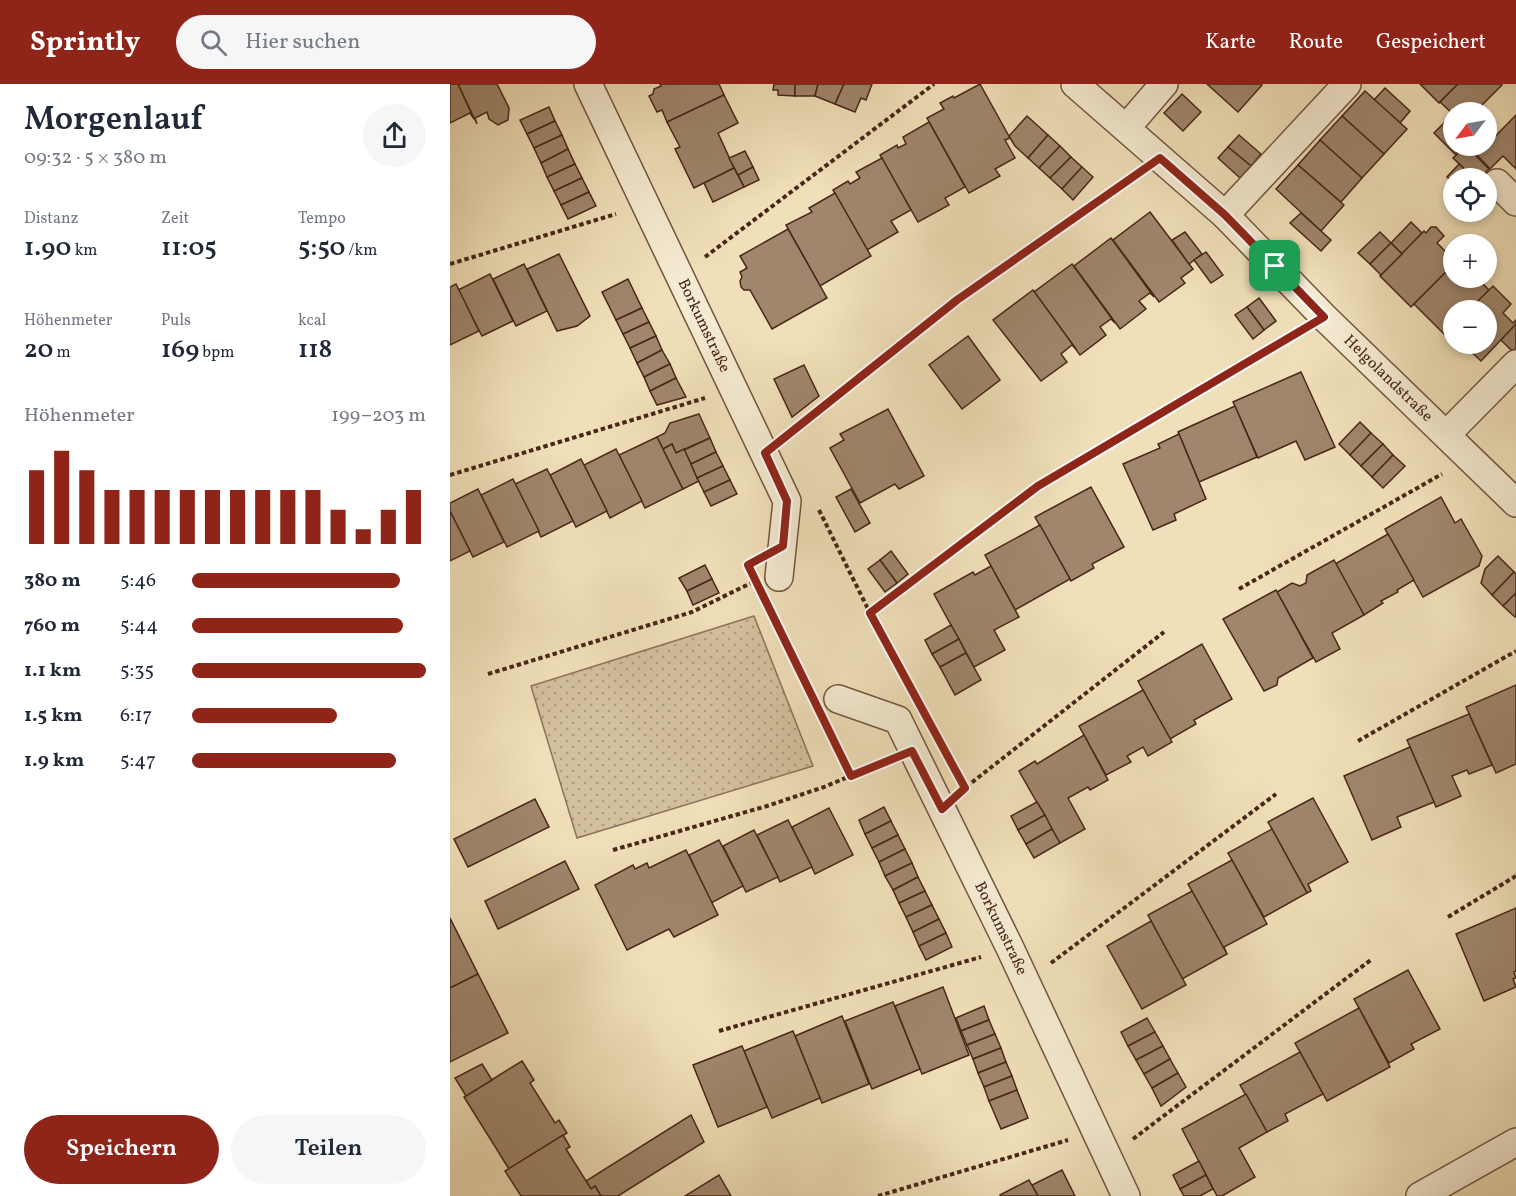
<!DOCTYPE html>
<html lang="de">
<meta charset="utf-8">
<style>
body{margin:0;font-family:Vollkorn,serif;background:#f6f6f7;color:#1f2937;height:100vh;display:flex;flex-direction:column;font-size:22px;white-space:nowrap}
*{box-sizing:border-box;margin:0}
p{font-size:20px;color:#747a83}
.icon{flex:none;width:33px;height:33px;fill:none;stroke:currentColor;stroke-width:2;stroke-linecap:round;stroke-linejoin:round}
.map{position:relative;flex:1;overflow:hidden}
.side{display:flex;flex-direction:column;background:#fff;width:450px}
.side>*{flex:none}
.needle{width:39px;rotate:238deg}
.tools{position:absolute;left:993px;top:18px;display:grid;gap:12px}
.tools a{display:grid;place-items:center;width:54px;height:54px;border-radius:50%;background:#fff;box-shadow:0 3px 9px #0003;font-size:30px}
.pin{position:absolute;display:grid;place-items:center;width:51px;height:51px;color:#fff;margin:-26px;border-radius:12px;box-shadow:0 3px 9px #0006}
.round{display:grid;place-items:center;flex:none;width:63px;height:63px;border-radius:32px;background:#f6f6f7}
.summary{display:flex;align-items:center;justify-content:space-between;height:102px;padding:0 24px}
h1{font-size:33px;font-weight:600;line-height:45px}
.metrics{display:grid;grid-template-columns:repeat(3,1fr);gap:9px;height:102px;padding:6px 24px}
.metrics div{display:grid;align-content:center}
.metrics b{font-size:26px;font-weight:600}
.metrics small{font-size:16px;font-weight:400}
.metrics p{font-size:16px}
.chart{height:168px;padding:12px 24px}
.chart p{display:flex;justify-content:space-between}
.chart svg{width:100%;height:108px;margin-top:6px;stroke:#8f2418;stroke-width:6}
.action{display:flex;gap:12px;margin-top:auto;padding:12px 24px}
.action a{flex:1;height:69px;border-radius:36px;background:#8f2418;color:#fff;font-size:24px;font-weight:600;line-height:69px;text-align:center}
.action a+a{background:#f6f6f7;color:#1f2937}
ul{padding:0 24px;list-style:none;font-size:20px}
li{display:grid;grid-template-columns:96px 72px 1fr;align-items:center;height:45px}
li i{height:15px;border-radius:8px;background:#8f2418}
header{display:flex;align-items:center;gap:36px;box-sizing:border-box;height:84px;padding:0 30px;background:#8f2418;color:#fff}
header strong{font-size:28px}
nav{display:flex;gap:33px;margin-inline-start:auto;font-size:21px}
.search{width:420px;height:54px;background:#f6f6f7;display:flex;align-items:center;gap:15px;box-sizing:border-box;padding:0 21px;border-radius:33px;color:#747a83;font-size:22px}
main{display:flex;flex:1;min-height:0}
.map>svg:first-child{display:block}
.park{fill:url(#park-dots);stroke:#8e725b;stroke-width:1.5}
.building{fill:#9f866c;stroke:#482518;stroke-width:1.5}
.lines{fill:none;stroke-linecap:round;stroke-linejoin:round}
.street-casing{stroke:#725440;stroke-width:30}
.path{stroke:#482518;stroke-width:4;stroke-dasharray:4.5 3;stroke-linecap:butt}
.street{stroke:#f5ebd2;stroke-width:27}
.route-casing{stroke:#fff;stroke-width:12}
.route{stroke:#8f2418;stroke-width:8}
.labels{text-anchor:middle;dominant-baseline:central;stroke-width:4.5;stroke-linejoin:round;paint-order:stroke}
.street-label{font-size:16px;fill:#482518;stroke:#f5ebd2}
</style>
<header>
<strong>Sprintly</strong>
<div class="search"><svg class="icon" aria-label="search" viewBox="0 0 24 24"><circle cx="10" cy="10" r="6"/><path d="M15 15l6 6"/></svg>Hier suchen</div>
<nav><a>Karte</a><a>Route</a><a>Gespeichert</a></nav>
</header>
<main>
<section class="side">
<div class="summary"><div><h1>Morgenlauf</h1><p>09:32 · 5 × 380 m</p></div><a class="round"><svg class="icon" aria-label="share" viewBox="0 0 24 24"><path d="M12 15V3M7 8l5-5 5 5M5 13v7h14v-7"/></svg></a></div>
<div class="metrics">
<div><p>Distanz</p><b>1.90<small> km</small></b></div>
<div><p>Zeit</p><b>11:05</b></div>
<div><p>Tempo</p><b>5:50<small> /km</small></b></div>
</div>
<div class="metrics">
<div><p>Höhenmeter</p><b>20<small> m</small></b></div>
<div><p>Puls</p><b>169<small> bpm</small></b></div>
<div><p>kcal</p><b>118</b></div>
</div>
<div class="chart"><p><span>Höhenmeter</span>199–203 m</p>
<svg viewBox="0 0 160 44" preserveAspectRatio="none"><path d="M5 44V14M15 44V6M25 44V14M35 44V22M45 44V22M55 44V22M65 44V22M75 44V22M85 44V22M95 44V22M105 44V22M115 44V22M125 44V30M135 44V38M145 44V30M155 44V22"/></svg>
</div>
<ul>
<li><b>380 m</b>5:46<i style="width:89%"></i></li>
<li><b>760 m</b>5:44<i style="width:90%"></i></li>
<li><b>1.1 km</b>5:35<i style="width:100%"></i></li>
<li><b>1.5 km</b>6:17<i style="width:62%"></i></li>
<li><b>1.9 km</b>5:47<i style="width:87%"></i></li>
</ul>
<div class="action"><a>Speichern</a><a>Teilen</a></div>
</section>
<div class="map">
<svg width="1066" height="1112" viewBox="0 0 1066 1112">
<defs>
<pattern id="park-dots" width="8" height="8" patternUnits="userSpaceOnUse" patternTransform="scale(1.5)"><rect width="8" height="8" fill="#d3c09e"/><path d="M2 2h.1M6 6h.1" fill="none" stroke="#ad9c80" stroke-width="1.8" stroke-linecap="round"/></pattern>
</defs>
<rect width="100%" height="100%" fill="#f0e0b9"/>
<filter id="stains"><feTurbulence type="fractalNoise" baseFrequency=".00333" numOctaves="4"/><feColorMatrix values="0 0 0 0 .2 0 0 0 0 .09 0 0 0 0 .02 0 0 0 .5 -.17"/></filter>
<radialGradient id="worn" r=".72"><stop offset=".6" stop-color="#630" stop-opacity="0"/><stop offset="1" stop-color="#630" stop-opacity=".3"/></radialGradient>
<path class="park" d="M 304,532 L 363,682 L 127,754 L 81,602 Z"/>
<g class="building">
<path d="M 0,0 L 8,0 L 24,35 L 20,29 L 0,39 Z"/>
<path d="M 8,0 L 47,0 L 59,24 L 58,36 L 48,41 L 39,35 L 37,28 L 25,34 L 27,40 Z"/>
<path d="M 210,0 L 269,0 L 274,11 L 217,38 L 212,26 L 207,28 L 199,12 L 203,10 L 204,5 L 211,2 Z"/>
<path d="M 324,0 L 345,0 L 345,12 L 328,11 L 328,6 L 323,6 Z"/>
<path d="M 345,0 L 368,0 L 365,12 L 345,12 Z"/>
<path d="M 368,0 L 394,0 L 385,20 L 365,12 Z"/>
<path d="M 394,0 L 422,0 L 416,16 L 411,14 L 405,28 L 385,20 Z"/>
<path d="M 530,0 L 560,54 L 555,56 L 565,74 L 545,85 L 550,92 L 519,109 L 477,34 L 494,25 L 490,19 L 503,12 L 504,14 Z"/>
<path d="M 757,0 L 811,0 L 812,1 L 788,28 Z"/>
<path d="M 970,0 L 1008,0 L 989,19 Z"/>
<path d="M 1008,0 L 1051,0 L 1052,1 L 1025,28 L 1004,28 L 1004,31 L 990,18 Z"/>
<path d="M 935,4 L 960,27 L 950,39 L 924,16 Z"/>
<path d="M 915,7 L 957,45 L 934,70 L 892,32 Z"/>
<path d="M 732,10 L 751,28 L 733,47 L 714,29 Z"/>
<path d="M 274,11 L 288,39 L 268,49 L 284,84 L 244,104 L 225,65 L 230,63 L 217,38 Z"/>
<path d="M 99,23 L 105,37 L 77,50 L 70,36 Z"/>
<path d="M 1066,31 L 1066,85 L 1053,72 L 1040,85 L 1027,71 Z"/>
<path d="M 577,32 L 598,51 L 578,74 L 565,62 L 559,52 Z"/>
<path d="M 892,32 L 934,70 L 912,94 L 870,56 Z"/>
<path d="M 105,37 L 112,51 L 84,64 L 77,50 Z"/>
<path d="M 479,38 L 515,103 L 495,114 L 499,121 L 468,138 L 430,71 L 447,61 L 448,64 L 456,60 L 453,53 Z"/>
<path d="M 995,38 L 1004,47 L 1004,62 L 1014,62 L 1005,70 L 984,49 Z"/>
<path d="M 112,51 L 118,65 L 91,79 L 84,64 Z"/>
<path d="M 598,51 L 610,62 L 589,84 L 578,74 Z"/>
<path d="M 789,51 L 811,70 L 801,82 L 778,63 Z"/>
<path d="M 870,56 L 912,94 L 891,118 L 848,81 Z"/>
<path d="M 610,62 L 621,73 L 600,94 L 589,84 Z"/>
<path d="M 1016,62 L 1039,85 L 1031,94 L 1024,94 L 1003,74 Z"/>
<path d="M 778,63 L 801,82 L 790,94 L 768,74 Z"/>
<path d="M 118,65 L 125,80 L 97,93 L 91,79 Z"/>
<path d="M 295,67 L 303,83 L 288,91 L 279,74 Z"/>
<path d="M 621,73 L 632,83 L 612,105 L 600,94 Z"/>
<path d="M 432,74 L 461,126 L 441,137 L 448,148 L 417,166 L 383,106 L 398,97 L 400,100 L 410,94 L 406,88 Z"/>
<path d="M 125,80 L 132,94 L 104,107 L 97,93 Z"/>
<path d="M 1009,80 L 1024,94 L 1004,94 L 1004,99 L 997,93 Z"/>
<path d="M 848,81 L 894,121 L 871,147 L 826,105 Z"/>
<path d="M 303,83 L 309,96 L 294,103 L 288,91 Z"/>
<path d="M 632,83 L 643,93 L 623,116 L 612,105 Z"/>
<path d="M 284,84 L 294,103 L 263,118 L 254,99 Z"/>
<path d="M 132,94 L 139,108 L 111,121 L 104,107 Z"/>
<path d="M 139,108 L 146,122 L 118,135 L 111,121 Z"/>
<path d="M 385,109 L 421,172 L 370,202 L 336,141 L 362,128 L 359,124 Z"/>
<path d="M 700,128 L 743,185 L 731,194 L 735,199 L 709,218 L 663,156 Z"/>
<path d="M 851,129 L 881,156 L 871,167 L 840,139 Z"/>
<path d="M 961,138 L 972,149 L 952,170 L 941,159 Z"/>
<path d="M 981,143 L 986,143 L 994,152 L 987,159 L 1004,176 L 1004,180 L 961,223 L 930,192 L 974,147 L 976,149 Z"/>
<path d="M 338,145 L 377,214 L 322,245 L 300,206 L 294,206 L 291,203 L 290,197 L 292,193 L 290,188 L 297,184 L 290,172 Z"/>
<path d="M 735,148 L 752,170 L 739,180 L 722,156 Z"/>
<path d="M 930,148 L 941,159 L 920,180 L 908,169 Z"/>
<path d="M 661,154 L 704,213 L 700,209 L 689,217 L 696,225 L 670,245 L 624,182 Z"/>
<path d="M 941,159 L 952,170 L 931,191 L 920,180 Z"/>
<path d="M 756,168 L 773,191 L 761,199 L 744,176 Z"/>
<path d="M 109,170 L 140,232 L 127,242 L 107,247 L 77,185 Z"/>
<path d="M 74,180 L 97,227 L 66,242 L 43,195 Z"/>
<path d="M 622,180 L 665,239 L 661,235 L 650,243 L 656,251 L 630,271 L 584,208 Z"/>
<path d="M 1004,180 L 1001,186 L 1004,188 L 1004,194 L 1011,195 L 1013,194 L 1027,194 L 1039,206 L 1019,226 L 1004,226 L 1004,242 L 995,251 L 964,220 Z"/>
<path d="M 40,190 L 63,237 L 32,252 L 8,206 Z"/>
<path d="M 178,195 L 192,224 L 166,236 L 152,208 Z"/>
<path d="M 6,200 L 29,247 L 0,261 L 0,203 Z"/>
<path d="M 1043,202 L 1061,220 L 1053,229 L 1063,239 L 1066,236 L 1066,240 L 1031,277 L 1013,260 L 1036,260 L 1036,226 L 1019,226 Z"/>
<path d="M 583,206 L 626,265 L 622,261 L 611,270 L 617,278 L 591,297 L 543,236 Z"/>
<path d="M 809,214 L 826,237 L 814,246 L 797,223 Z"/>
<path d="M 797,223 L 814,246 L 803,255 L 785,231 Z"/>
<path d="M 192,224 L 199,238 L 173,250 L 166,236 Z"/>
<path d="M 199,238 L 206,252 L 180,264 L 173,250 Z"/>
<path d="M 1066,240 L 1066,264 L 1062,267 L 1051,256 Z"/>
<path d="M 206,252 L 212,266 L 187,279 L 180,264 Z"/>
<path d="M 518,252 L 550,296 L 512,325 L 479,281 Z"/>
<path d="M 212,266 L 220,280 L 194,293 L 187,279 Z"/>
<path d="M 220,280 L 226,294 L 200,307 L 194,293 Z"/>
<path d="M 354,281 L 369,312 L 342,333 L 324,295 Z"/>
<path d="M 851,288 L 885,363 L 855,376 L 846,357 L 808,374 L 783,318 Z"/>
<path d="M 226,294 L 236,313 L 207,321 L 200,307 Z"/>
<path d="M 785,322 L 807,373 L 749,398 L 728,348 Z"/>
<path d="M 438,325 L 474,392 L 449,405 L 445,400 L 410,419 L 380,364 L 394,356 L 390,350 Z"/>
<path d="M 249,330 L 260,354 L 226,369 L 222,360 L 213,365 L 207,353 L 215,349 L 220,339 Z"/>
<path d="M 910,338 L 921,349 L 900,371 L 889,360 Z"/>
<path d="M 921,349 L 933,360 L 911,382 L 900,371 Z"/>
<path d="M 729,350 L 756,415 L 724,430 L 726,436 L 703,446 L 673,380 L 710,364 L 708,360 Z"/>
<path d="M 207,353 L 233,405 L 195,424 L 169,371 Z"/>
<path d="M 260,354 L 266,368 L 241,380 L 234,366 Z"/>
<path d="M 222,360 L 226,369 L 234,365 L 249,397 L 233,405 L 213,365 Z"/>
<path d="M 933,360 L 943,371 L 922,393 L 911,382 Z"/>
<path d="M 166,365 L 192,417 L 160,434 L 134,381 Z"/>
<path d="M 266,368 L 273,382 L 247,394 L 241,380 Z"/>
<path d="M 943,371 L 955,382 L 933,404 L 922,393 Z"/>
<path d="M 131,375 L 157,427 L 126,443 L 100,391 Z"/>
<path d="M 273,382 L 280,396 L 254,408 L 247,394 Z"/>
<path d="M 97,385 L 123,437 L 91,453 L 65,400 Z"/>
<path d="M 63,395 L 89,447 L 57,463 L 31,411 Z"/>
<path d="M 280,396 L 287,410 L 261,422 L 254,408 Z"/>
<path d="M 641,403 L 674,463 L 642,480 L 644,484 L 621,497 L 585,433 Z"/>
<path d="M 28,405 L 54,458 L 23,473 L 0,427 L 0,419 Z"/>
<path d="M 401,405 L 420,439 L 405,448 L 386,413 Z"/>
<path d="M 991,413 L 1005,439 L 1011,435 L 1032,472 L 1029,482 L 973,513 L 935,445 Z"/>
<path d="M 0,427 L 20,467 L 0,477 Z"/>
<path d="M 590,441 L 620,495 L 565,526 L 535,471 Z"/>
<path d="M 938,450 L 964,496 L 947,506 L 948,508 L 931,517 L 933,519 L 914,531 L 885,480 Z"/>
<path d="M 441,467 L 458,490 L 447,499 L 430,476 Z"/>
<path d="M 1048,472 L 1064,488 L 1042,511 L 1031,499 L 1035,485 Z"/>
<path d="M 430,476 L 447,499 L 435,508 L 418,485 Z"/>
<path d="M 884,476 L 914,531 L 882,549 L 890,565 L 866,578 L 827,508 L 842,499 L 850,502 L 856,499 L 857,491 Z"/>
<path d="M 255,481 L 262,495 L 237,507 L 229,494 Z"/>
<path d="M 541,482 L 569,533 L 544,546 L 555,566 L 524,583 L 484,510 L 523,488 L 525,491 Z"/>
<path d="M 1064,488 L 1066,490 L 1066,509 L 1053,522 L 1042,511 Z"/>
<path d="M 262,495 L 269,509 L 243,521 L 237,507 Z"/>
<path d="M 826,506 L 863,574 L 828,594 L 827,601 L 814,607 L 773,535 Z"/>
<path d="M 1066,509 L 1066,532 L 1065,533 L 1053,522 Z"/>
<path d="M 501,541 L 509,555 L 482,570 L 475,556 Z"/>
<path d="M 509,555 L 516,569 L 490,583 L 482,570 Z"/>
<path d="M 752,560 L 782,615 L 744,636 L 746,640 L 720,655 L 688,597 Z"/>
<path d="M 516,569 L 531,596 L 505,611 L 490,583 Z"/>
<path d="M 1066,601 L 1066,680 L 1046,689 L 1016,623 Z"/>
<path d="M 693,606 L 722,658 L 698,672 L 693,663 L 677,672 L 681,678 L 656,691 L 629,642 Z"/>
<path d="M 1019,630 L 1042,681 L 1019,690 L 1017,686 L 1002,692 L 1011,712 L 986,723 L 957,656 Z"/>
<path d="M 634,651 L 658,696 L 640,706 L 638,703 L 618,714 L 635,745 L 610,759 L 569,687 L 585,677 L 587,680 Z"/>
<path d="M 960,663 L 984,718 L 947,733 L 951,743 L 922,756 L 894,692 Z"/>
<path d="M 863,714 L 898,778 L 858,800 L 861,807 L 857,809 L 818,738 Z"/>
<path d="M 85,715 L 99,743 L 18,783 L 4,755 Z"/>
<path d="M 587,718 L 595,731 L 568,746 L 561,732 Z"/>
<path d="M 434,723 L 441,737 L 415,750 L 409,736 Z"/>
<path d="M 379,724 L 403,771 L 365,790 L 342,743 Z"/>
<path d="M 595,731 L 602,745 L 576,760 L 568,746 Z"/>
<path d="M 338,736 L 362,783 L 330,798 L 307,751 Z"/>
<path d="M 441,737 L 448,751 L 422,764 L 415,750 Z"/>
<path d="M 602,745 L 610,759 L 584,774 L 576,760 Z"/>
<path d="M 822,745 L 857,809 L 814,833 L 778,769 Z"/>
<path d="M 304,746 L 328,793 L 296,808 L 273,762 Z"/>
<path d="M 448,751 L 455,765 L 429,778 L 422,764 Z"/>
<path d="M 269,756 L 293,802 L 261,819 L 239,771 Z"/>
<path d="M 455,765 L 462,779 L 435,792 L 429,778 Z"/>
<path d="M 236,766 L 268,831 L 224,853 L 219,845 L 177,866 L 145,801 L 183,781 L 185,785 L 197,779 L 199,784 Z"/>
<path d="M 782,776 L 817,840 L 774,863 L 777,870 L 738,800 Z"/>
<path d="M 115,777 L 129,805 L 48,845 L 35,817 Z"/>
<path d="M 462,779 L 468,793 L 443,806 L 435,792 Z"/>
<path d="M 468,793 L 475,807 L 449,819 L 443,806 Z"/>
<path d="M 475,807 L 482,821 L 456,833 L 449,819 Z"/>
<path d="M 742,807 L 777,870 L 732,895 L 698,831 Z"/>
<path d="M 482,821 L 489,835 L 463,848 L 456,833 Z"/>
<path d="M 1066,824 L 1066,887 L 1064,888 L 1066,894 L 1063,895 L 1066,903 L 1034,917 L 1006,850 Z"/>
<path d="M 0,834 L 28,890 L 0,904 Z"/>
<path d="M 489,835 L 496,849 L 469,862 L 463,848 Z"/>
<path d="M 701,837 L 736,901 L 692,925 L 657,862 Z"/>
<path d="M 496,849 L 502,863 L 476,876 L 469,862 Z"/>
<path d="M 958,886 L 990,945 L 961,960 L 964,965 L 939,979 L 904,915 Z"/>
<path d="M 28,890 L 58,949 L 0,978 L 0,904 Z"/>
<path d="M 493,903 L 519,971 L 472,990 L 445,922 Z"/>
<path d="M 443,918 L 470,985 L 422,1005 L 395,937 Z"/>
<path d="M 534,922 L 539,936 L 511,947 L 506,934 Z"/>
<path d="M 909,924 L 940,983 L 877,1017 L 845,959 Z"/>
<path d="M 392,932 L 419,1000 L 372,1019 L 345,952 Z"/>
<path d="M 697,934 L 705,948 L 678,962 L 671,948 Z"/>
<path d="M 539,936 L 545,950 L 517,961 L 511,947 Z"/>
<path d="M 343,947 L 370,1014 L 322,1034 L 294,967 Z"/>
<path d="M 705,948 L 713,962 L 686,976 L 678,962 Z"/>
<path d="M 545,950 L 551,964 L 523,975 L 517,961 Z"/>
<path d="M 292,962 L 317,1023 L 268,1043 L 243,981 Z"/>
<path d="M 713,962 L 720,975 L 694,990 L 686,976 Z"/>
<path d="M 551,964 L 556,978 L 528,989 L 523,975 Z"/>
<path d="M 850,968 L 873,1010 L 835,1030 L 838,1037 L 817,1048 L 790,1001 Z"/>
<path d="M 720,975 L 728,989 L 702,1004 L 694,990 Z"/>
<path d="M 72,977 L 84,996 L 80,999 L 105,1039 L 109,1036 L 117,1049 L 59,1085 L 14,1013 Z"/>
<path d="M 556,978 L 562,992 L 534,1003 L 528,989 Z"/>
<path d="M 32,980 L 42,996 L 16,1012 L 5,994 Z"/>
<path d="M 728,989 L 736,1003 L 711,1022 L 702,1004 Z"/>
<path d="M 562,992 L 567,1006 L 539,1017 L 534,1003 Z"/>
<path d="M 567,1006 L 578,1034 L 551,1045 L 539,1017 Z"/>
<path d="M 796,1010 L 817,1048 L 789,1064 L 805,1093 L 772,1112 L 767,1112 L 732,1045 Z"/>
<path d="M 241,1031 L 254,1058 L 168,1112 L 151,1112 L 145,1102 L 141,1105 L 136,1097 Z"/>
<path d="M 113,1051 L 120,1063 L 116,1065 L 141,1105 L 145,1102 L 151,1112 L 71,1112 L 55,1087 Z"/>
<path d="M 749,1077 L 756,1091 L 730,1105 L 723,1091 Z"/>
<path d="M 612,1086 L 625,1112 L 588,1112 L 582,1101 Z"/>
<path d="M 269,1091 L 281,1112 L 235,1112 Z"/>
<path d="M 756,1091 L 763,1105 L 750,1112 L 734,1112 L 730,1105 Z"/>
<path d="M 579,1096 L 588,1112 L 551,1112 L 550,1111 Z"/>
</g>
<g class="lines">
<g class="street-casing">
<g id="street">
<path id="s1" d="M 138,0 L 337,417 L 329,493"/>
<path id="s2" d="M 625,0 L 775,131 L 874,233 L 1066,419"/>
<path d="M 677,43 L 714,0"/>
<path d="M 1047,99 L 1066,118"/>
<path d="M 775,131 L 897,0"/>
<path d="M 997,350 L 1066,280"/>
<path id="s3" d="M 388,615 L 448,636 L 560,864 L 676,1112"/>
<path d="M 970,1112 L 1066,1058"/>
</g>
</g>
<g class="path">
<path d="M 255,173 L 484,0"/>
<path d="M 0,180 L 166,130"/>
<path d="M 339,350 L 507,216 L 683,93"/>
<path d="M 0,391 L 255,314"/>
<path d="M 369,426 L 420,529 L 463,608"/>
<path d="M 789,505 L 992,390"/>
<path d="M 319,524 L 359,606"/>
<path d="M 420,529 L 588,402 L 848,249"/>
<path d="M 38,590 L 242,528 L 301,499"/>
<path d="M 378,645 L 401,691"/>
<path d="M 908,657 L 1066,567"/>
<path d="M 516,703 L 714,548"/>
<path d="M 163,766 L 317,722 L 374,703 L 436,677"/>
<path d="M 998,833 L 1066,792"/>
<path d="M 601,879 L 826,710"/>
<path d="M 269,947 L 531,873"/>
<path d="M 683,1055 L 922,875"/>
<path d="M 428,1112 L 618,1056"/>
</g>
<use href="#street" class="street"/>
</g>
<g class="lines">
<g class="route-casing">
<path id="route" d="M 710,74 L 775,131 L 874,233 L 588,402 L 420,529 L 515,704 L 492,725 L 462,667 L 401,692 L 298,481 L 333,462 L 337,417 L 315,369 L 507,216 Z"/>
</g>
<use href="#route" class="route"/>
</g>
<g class="labels">
<g class="street-label">
<text stroke="none"><textPath href="#s1" startOffset="268">Borkumstraße</textPath></text>
<text stroke="none"><textPath href="#s2" startOffset="430">Helgolandstraße</textPath></text>
<text stroke="none"><textPath href="#s3" startOffset="296">Borkumstraße</textPath></text>
</g>
</g>
<rect width="100%" height="100%" filter="url(#stains)"/>
<rect width="100%" height="100%" fill="url(#worn)"/>
</svg>
<div class="tools">
<a><svg class="needle" viewBox="-14 -14 28 28"><path d="M0-13l5 13h-10z" fill="#e53935"/><path d="M0 13l5-13h-10z" fill="#747a83"/></svg></a>
<a><svg class="icon" aria-label="locate" viewBox="0 0 24 24"><circle cx="12" cy="12" r="6"/><path d="M12 2v4M12 18v4M2 12h4M18 12h4"/></svg></a>
<a>+</a>
<a>−</a>
</div>
<div class="pin" style="left:825px;top:182px;background:#1e9e55"><svg class="icon" aria-label="arrive" viewBox="0 0 24 24"><path d="M6 21V4h12l-3 4 3 4H6"/></svg></div>
</div>
</main>
